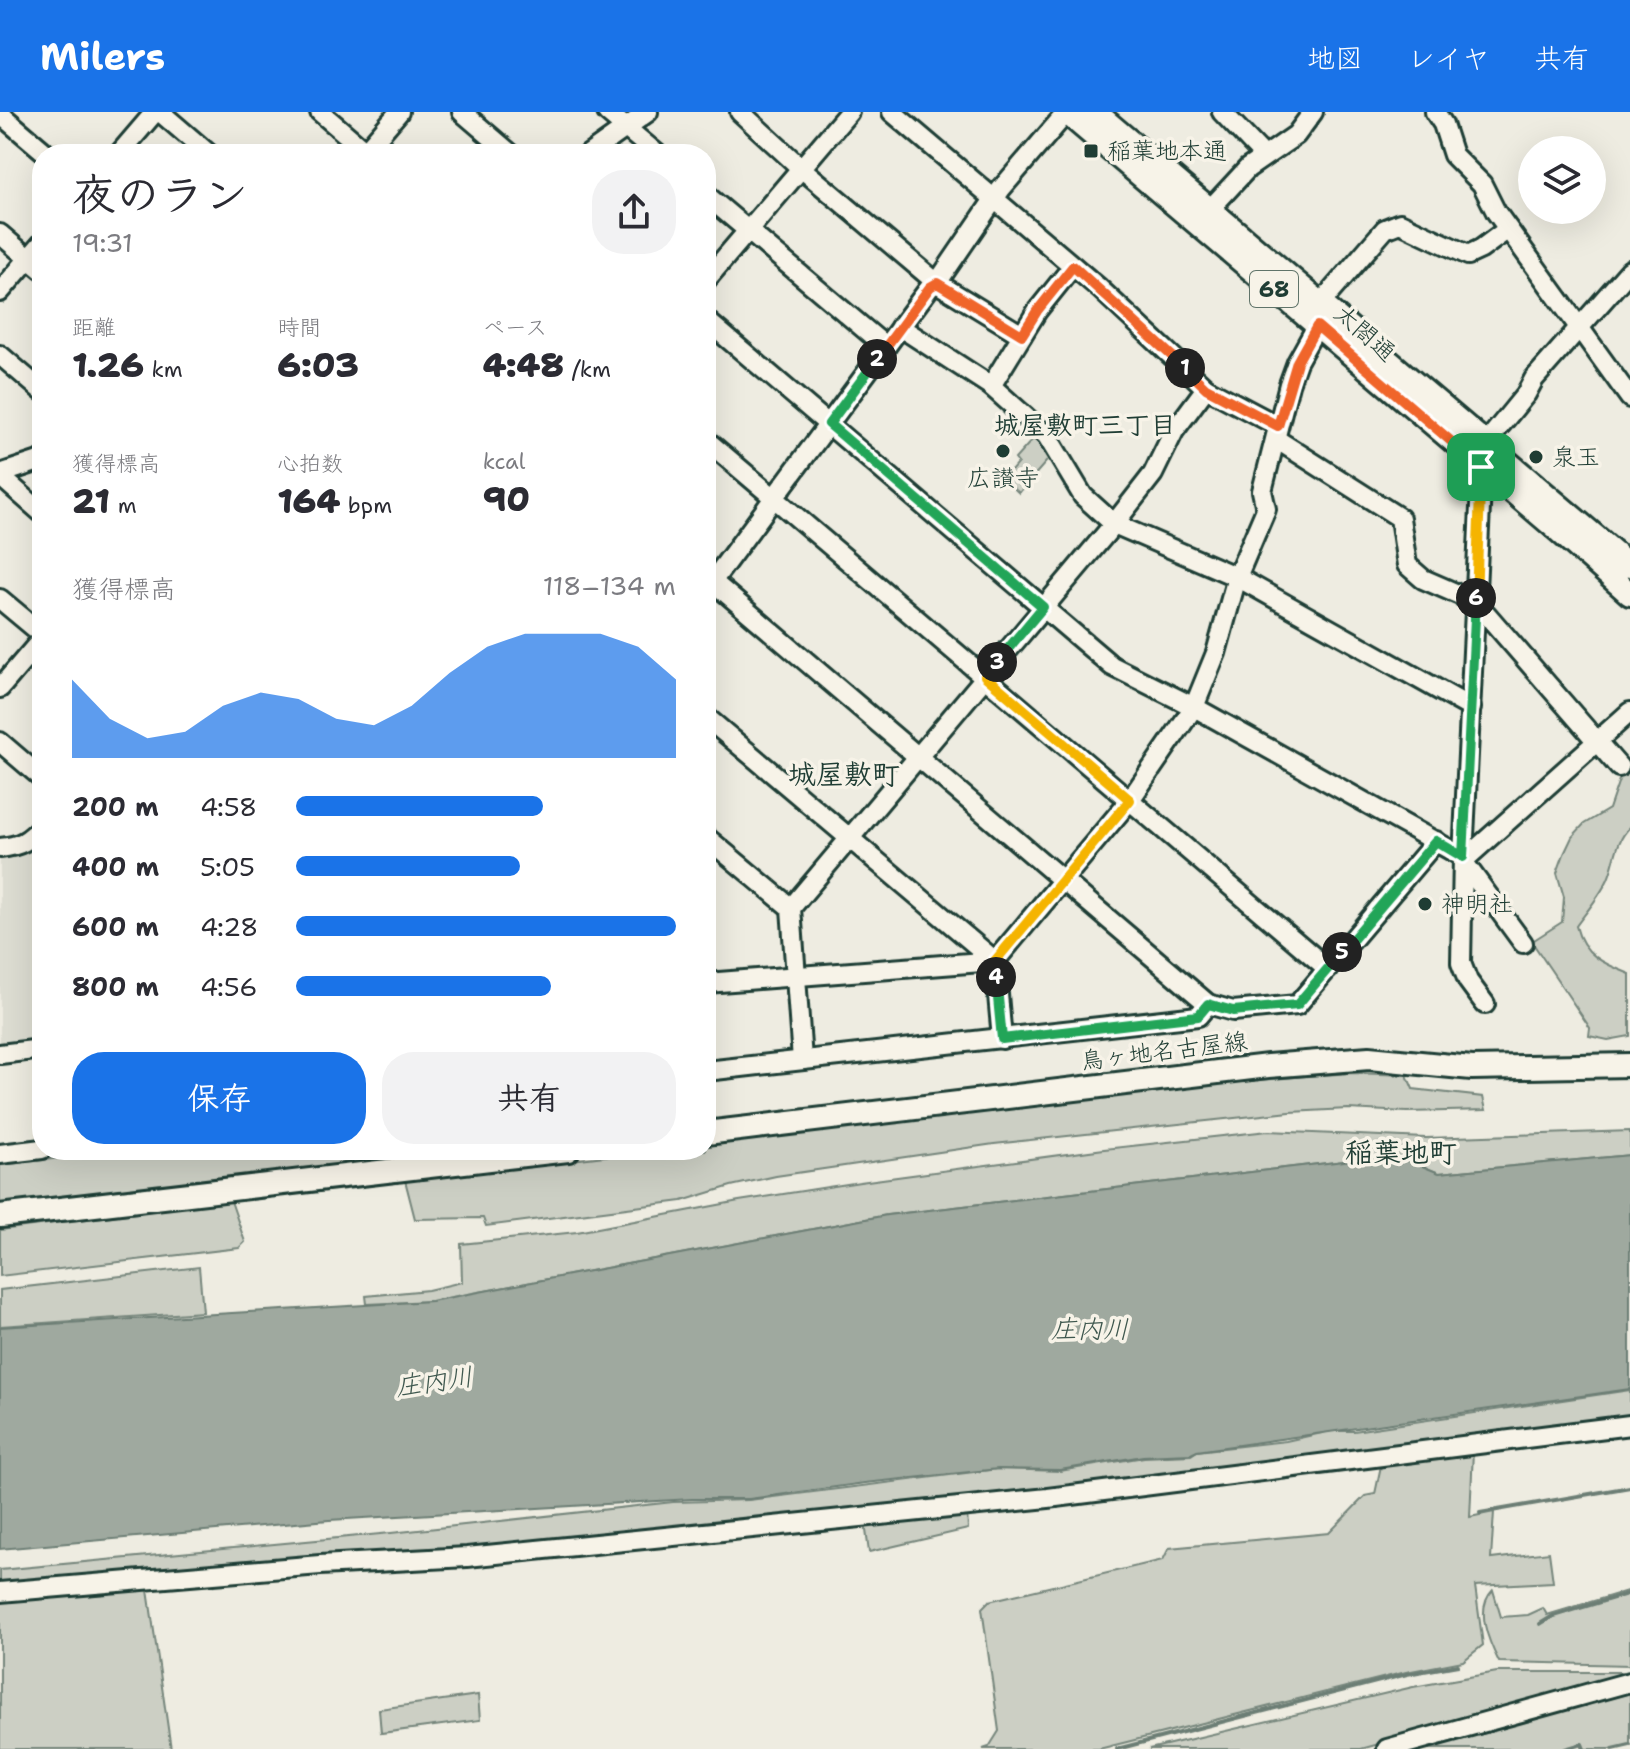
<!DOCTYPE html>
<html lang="ja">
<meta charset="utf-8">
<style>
body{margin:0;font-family:"Shantell Sans","Klee One",sans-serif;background:#f2f2f3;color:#2b2b33;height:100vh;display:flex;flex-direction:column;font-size:30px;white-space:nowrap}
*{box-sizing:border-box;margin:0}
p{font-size:26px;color:#7c7c81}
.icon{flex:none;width:44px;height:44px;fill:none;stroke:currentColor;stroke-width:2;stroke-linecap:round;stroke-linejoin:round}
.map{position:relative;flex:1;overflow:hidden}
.details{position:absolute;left:32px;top:32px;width:684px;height:1016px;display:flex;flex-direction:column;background:#fff;border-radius:32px;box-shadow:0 8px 32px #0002}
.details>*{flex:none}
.tools{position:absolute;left:1518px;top:24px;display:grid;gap:16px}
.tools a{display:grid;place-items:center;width:88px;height:88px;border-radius:50%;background:#fff;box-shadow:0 8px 32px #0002;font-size:40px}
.pin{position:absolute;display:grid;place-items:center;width:68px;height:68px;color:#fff;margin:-34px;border-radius:16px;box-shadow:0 4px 12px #0006}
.km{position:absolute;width:40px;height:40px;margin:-20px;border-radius:50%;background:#222;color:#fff;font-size:22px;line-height:40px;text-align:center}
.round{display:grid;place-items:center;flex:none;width:84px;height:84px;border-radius:32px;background:#f2f2f3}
.headline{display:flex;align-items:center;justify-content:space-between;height:136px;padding:0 40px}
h1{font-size:44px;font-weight:800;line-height:60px}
.figures{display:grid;grid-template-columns:repeat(3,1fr);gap:12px;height:136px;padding:8px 40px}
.figures div{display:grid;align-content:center}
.figures b{font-size:34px;font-weight:800}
.figures small{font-size:22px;font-weight:400}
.figures p{font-size:22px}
.chart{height:224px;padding:16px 40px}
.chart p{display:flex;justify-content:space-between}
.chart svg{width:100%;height:144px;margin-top:8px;fill:#1a73e8;opacity:.7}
.button{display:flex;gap:16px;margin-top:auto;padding:16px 40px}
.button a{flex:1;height:92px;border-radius:32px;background:#1a73e8;color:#fff;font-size:32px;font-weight:800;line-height:92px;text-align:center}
.button a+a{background:#f2f2f3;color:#2b2b33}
ul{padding:0 40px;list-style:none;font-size:26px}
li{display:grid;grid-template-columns:128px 96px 1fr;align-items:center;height:60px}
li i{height:20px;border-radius:10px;background:#1a73e8}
header{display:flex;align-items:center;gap:48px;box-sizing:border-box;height:112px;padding:0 40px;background:#1a73e8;color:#fff}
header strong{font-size:38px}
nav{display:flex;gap:44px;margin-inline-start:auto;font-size:28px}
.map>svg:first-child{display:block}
.built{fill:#ddddd2}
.green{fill:#cccfc4;stroke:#76867c;stroke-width:2}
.water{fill:#9fa99f;stroke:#6c7e74;stroke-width:2}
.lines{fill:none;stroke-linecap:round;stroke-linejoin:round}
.stream{stroke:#6c7e74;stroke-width:4}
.minor-casing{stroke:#1f3d34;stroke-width:24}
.major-casing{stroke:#1f3d34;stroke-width:28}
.minor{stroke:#f7f3e8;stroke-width:18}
.major{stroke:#f7f3e8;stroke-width:22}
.split-1-casing{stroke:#fff;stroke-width:16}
.split-2-casing{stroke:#fff;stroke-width:16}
.split-3-casing{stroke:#fff;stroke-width:16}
.split-4-casing{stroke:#fff;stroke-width:16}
.split-5-casing{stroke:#fff;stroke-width:16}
.split-6-casing{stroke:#fff;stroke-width:16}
.split-7-casing{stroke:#fff;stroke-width:16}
.split-1{stroke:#f0652b;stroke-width:10}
.split-2{stroke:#f0652b;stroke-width:10}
.split-3{stroke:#22a559;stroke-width:10}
.split-4{stroke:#f5b400;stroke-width:10}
.split-5{stroke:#22a559;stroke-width:10}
.split-6{stroke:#22a559;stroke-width:10}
.split-7{stroke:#f5b400;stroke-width:10}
.poi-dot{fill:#1f3d34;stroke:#f7f3e8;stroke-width:3}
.labels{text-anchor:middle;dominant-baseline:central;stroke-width:7;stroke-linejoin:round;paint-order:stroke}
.shield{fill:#f7f3e8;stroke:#60746a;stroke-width:2}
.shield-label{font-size:22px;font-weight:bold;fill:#1f3d34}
.poi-label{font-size:24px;fill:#1f3d34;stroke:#f7f3e8;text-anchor:start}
.street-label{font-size:24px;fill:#1f3d34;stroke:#f7f3e8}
.neighbourhood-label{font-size:26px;font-weight:bold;fill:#1f3d34;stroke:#f7f3e8}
.water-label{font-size:26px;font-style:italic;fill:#3f584f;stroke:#f7f3e8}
.quarter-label{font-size:28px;font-weight:bold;fill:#1f3d34;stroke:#f7f3e8}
</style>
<header>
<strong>Milers</strong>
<nav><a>地図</a><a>レイヤ</a><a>共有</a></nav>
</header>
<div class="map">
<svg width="1630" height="1637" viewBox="0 0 1630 1637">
<rect width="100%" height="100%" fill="#eeece1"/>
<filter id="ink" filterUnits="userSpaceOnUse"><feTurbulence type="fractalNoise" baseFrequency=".0125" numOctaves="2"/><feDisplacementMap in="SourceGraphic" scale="16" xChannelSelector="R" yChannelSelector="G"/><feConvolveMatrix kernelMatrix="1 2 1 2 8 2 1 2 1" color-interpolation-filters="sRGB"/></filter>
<g filter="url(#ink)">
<path class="built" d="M 42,724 L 42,930 L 0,936 L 0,743 L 21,741 L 33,735 Z"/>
<g class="green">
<path d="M 1008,295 L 1053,342 L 1019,381 L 1004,367 L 1018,351 L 1015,347 L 1033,327 L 1003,301 Z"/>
<path d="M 1622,659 L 1630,663 L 1630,715 C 1615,730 1616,748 1608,767 C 1600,784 1587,799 1576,814 C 1583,843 1604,852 1630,862 L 1630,924 L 1608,928 L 1589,924 L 1590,916 L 1534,833 L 1534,828 L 1562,810 L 1564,785 L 1557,761 L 1564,742 L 1572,725 L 1584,712 L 1609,697 Z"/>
<path d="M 1352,961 L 1407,963 L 1413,977 L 1483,985 L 1486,998 L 1407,1000 L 1348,997 L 1290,1000 L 994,1032 L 776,1064 L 731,1074 L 682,1089 L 486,1114 L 483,1106 L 415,1107 L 405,1068 L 654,1038 L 706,1038 L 706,1032 C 921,1005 1136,975 1352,961 Z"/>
<path d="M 1268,1019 L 1426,1026 L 1630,1019 L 1630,1043 L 1439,1061 L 1395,1043 L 887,1103 L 431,1189 L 367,1192 L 366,1184 L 428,1178 L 462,1170 L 461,1132 L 577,1120 L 739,1089 L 860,1070 L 1104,1037 Z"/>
<path d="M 131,1038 L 485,1038 L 0,1095 L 0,1053 Z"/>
<path d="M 231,1089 L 245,1130 L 239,1136 L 0,1164 L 0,1118 Z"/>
<path d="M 199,1155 L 203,1200 L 0,1214 L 0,1178 Z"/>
<path d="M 1630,1278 L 1630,1309 L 1479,1322 L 1408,1337 L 1310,1352 L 515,1434 L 0,1473 L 0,1458 L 391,1421 L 673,1390 L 749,1388 L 998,1357 L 1060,1359 L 1144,1345 L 1191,1343 L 1197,1339 L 1286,1329 L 1331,1319 L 1354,1319 Z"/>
<path d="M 1473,1339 L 1470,1405 L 1494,1400 L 1491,1447 L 1549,1440 L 1553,1470 L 1475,1474 L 1483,1533 L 1463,1549 L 1406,1560 L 1099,1637 L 983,1637 L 989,1635 L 999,1619 L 982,1496 L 989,1489 L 1163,1448 L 1169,1436 L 1329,1421 L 1365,1384 L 1375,1382 L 1382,1349 Z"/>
<path d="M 967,1398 L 968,1417 L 869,1440 L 865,1411 Z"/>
<path d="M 147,1471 L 171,1637 L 0,1637 L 0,1485 Z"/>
<path d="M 1493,1478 L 1501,1505 L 1528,1503 L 1543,1496 L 1547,1503 L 1630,1478 L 1630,1553 L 1499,1550 C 1489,1530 1474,1497 1493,1478 Z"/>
<path d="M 1497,1560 L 1630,1560 L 1630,1563 L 1361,1637 L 1149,1637 L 1413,1575 Z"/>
<path d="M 1630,1581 L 1630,1633 L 1613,1637 L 1584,1637 L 1582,1632 L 1565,1637 L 1417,1637 Z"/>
<path d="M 478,1583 L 480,1608 L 381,1621 L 379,1597 Z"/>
</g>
<path class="water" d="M 1395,1043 L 1439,1061 L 1630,1043 L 1630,1277 L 1197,1339 L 1191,1342 L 1143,1344 L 1060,1358 L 998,1357 L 865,1371 L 749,1387 L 692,1387 L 329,1408 L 0,1437 L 0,1215 L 431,1189 L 887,1103 Z"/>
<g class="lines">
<g class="stream">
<path d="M 842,310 L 864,281"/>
<path d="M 786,386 L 830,326"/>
<path d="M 739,449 L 778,397"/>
<path d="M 1480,1401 L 1630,1375"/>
<path d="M 1540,1512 L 1553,1504 L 1630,1481"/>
<path d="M 1117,1637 L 1407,1562 L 1458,1553"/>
<path d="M 1565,1637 L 1582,1632 L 1584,1637"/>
<path d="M 1613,1637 L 1630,1633"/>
</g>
<g class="minor-casing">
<g id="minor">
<path d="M 160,0 L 209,42"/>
<path d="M 320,0 L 369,42"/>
<path d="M 462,0 L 511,42"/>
<path d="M 607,0 L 657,42"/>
<path d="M 740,0 L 801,56 L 937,171 L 1022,223"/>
<path d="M 892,0 L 1099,176 L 1206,276 L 1278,314"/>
<path d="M 1222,0 L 1264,44"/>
<path d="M 1435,0 L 1443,12 L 1453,43 L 1482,72 L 1496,100 L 1630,286"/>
<path d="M 0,2 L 47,42"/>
<path d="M 119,42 L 155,0"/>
<path d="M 363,42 L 399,0"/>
<path d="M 589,42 L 648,0"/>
<path d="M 706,83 L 886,235"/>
<path d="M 1210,97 L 1248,56 L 1296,23 L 1313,0"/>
<path d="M 0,122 L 42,158"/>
<path d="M 706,168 L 849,0"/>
<path d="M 0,180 L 42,131"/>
<path d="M 1321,191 L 1385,117 L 1400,111 L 1468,143 L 1481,137 L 1508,117"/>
<path d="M 706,208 L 1112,554 L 1194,595 L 1463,745"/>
<path d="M 900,215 L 991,274 L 1047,324 L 1083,384 L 1114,412 L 1237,465 L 1471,596"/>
<path d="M 0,243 L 42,279"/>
<path d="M 991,274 L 1037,199 L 1073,154"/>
<path d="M 1276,327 L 1400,406 L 1407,453 L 1423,467 L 1476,490 L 1619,655"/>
<path d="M 706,328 L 1328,857"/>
<path d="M 0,362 L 42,348"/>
<path d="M 0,364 L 42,401"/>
<path d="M 706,464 L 1208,892 L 1233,899 L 1297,893 L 1436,729"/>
<path d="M 706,478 L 930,175 L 937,171 L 1001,77 L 1067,0"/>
<path d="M 0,487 L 42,522"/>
<path d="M 0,576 L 42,527"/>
<path d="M 706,605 L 995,849 L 706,871"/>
<path d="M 0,630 L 42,666"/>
<path d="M 706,725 L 791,796"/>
<path d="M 0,736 C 20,734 29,729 42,714"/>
<path d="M 1523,831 L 1463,749 L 1630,600"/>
<path d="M 1485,892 L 1468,869 L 1461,851 L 1463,745 L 1481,375 L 1486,331 L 1526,282 L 1534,267 L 1630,158"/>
<path d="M 1002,927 L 995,849 L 1130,688 L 1194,595 L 1216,541 L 1237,465 L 1266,397 L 1262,379 L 1289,272 L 1297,250 L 1317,214"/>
<path d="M 0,942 L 42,937"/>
<path d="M 802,948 L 791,796 L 1114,412 L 1153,362 L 1174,319 L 1206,276"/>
<path d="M 706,959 L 1198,904 L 1208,892"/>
<path d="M 0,1042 L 42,1037"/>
<path d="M 0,1480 L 320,1453 L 467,1445 L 1048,1386 L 1630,1313"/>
<path d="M 1387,1637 L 1630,1570"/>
</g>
</g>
<g class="major-casing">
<g id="major">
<path d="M 1066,0 L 1558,418 L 1630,482"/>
<path d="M 1095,0 L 1630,454"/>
<path d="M 706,1021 L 1268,954 L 1369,946 L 1472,956 L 1630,953"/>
<path d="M 0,1104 L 568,1038"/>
</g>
</g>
<use href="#minor" class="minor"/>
<use href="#major" class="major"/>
</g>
</g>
<g class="lines" filter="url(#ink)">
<g class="split-1-casing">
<path id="split-1" d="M 1185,256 L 1206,276 L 1278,314 L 1297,250 L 1317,214 L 1481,355"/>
</g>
<g class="split-2-casing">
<path id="split-2" d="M 877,247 L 930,175 L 937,171 L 1022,223 L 1037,199 L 1073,154 L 1185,256"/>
</g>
<g class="split-3-casing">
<path id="split-3" d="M 877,247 L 829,312 L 1043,495 L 997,550"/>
</g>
<g class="split-4-casing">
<path id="split-4" d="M 996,865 L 995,849 L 1130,688 L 985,564 L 997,550"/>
</g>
<g class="split-5-casing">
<path id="split-5" d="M 996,865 L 1002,927 L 1198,904 L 1208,892 L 1233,899 L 1297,893 L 1342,840"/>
</g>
<g class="split-6-casing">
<path id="split-6" d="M 1342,840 L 1436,729 L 1463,745 L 1476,486"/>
</g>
<g class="split-7-casing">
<path id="split-7" d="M 1476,486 L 1481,355"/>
</g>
<use href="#split-1" class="split-1"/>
<use href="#split-2" class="split-2"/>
<use href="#split-3" class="split-3"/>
<use href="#split-4" class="split-4"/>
<use href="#split-5" class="split-5"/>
<use href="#split-6" class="split-6"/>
<use href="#split-7" class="split-7"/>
</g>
<g class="poi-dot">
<rect x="1083" y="31" width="16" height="16" rx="4"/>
<circle cx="1003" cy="339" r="8"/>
<circle cx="1536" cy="345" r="8"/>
<circle cx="1425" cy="792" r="8"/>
</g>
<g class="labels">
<rect class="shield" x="1250" y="159" width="48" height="36" rx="6"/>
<g class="shield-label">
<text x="1274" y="177">68</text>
</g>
<g class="poi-label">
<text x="1107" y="39">稲葉地本通</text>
<text x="1552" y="345">泉玉</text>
<text x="1003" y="366" text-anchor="middle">広讃寺</text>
<text x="1441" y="792">神明社</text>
</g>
<g class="street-label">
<text transform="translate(1365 221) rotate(41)">太閤通</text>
<text transform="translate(1164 939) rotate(-7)">鳥ヶ地名古屋線</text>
</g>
<g class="neighbourhood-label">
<text x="1085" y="312">城屋敷町三丁目</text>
</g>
<g class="water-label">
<text x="1090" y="1216">庄内川</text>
<text transform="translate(434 1269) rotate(-8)">庄内川</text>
</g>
<g class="quarter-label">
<text x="844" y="662">城屋敷町</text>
<text x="1401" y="1040">稲葉地町</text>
</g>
</g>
</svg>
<div class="tools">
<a><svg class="icon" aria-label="layers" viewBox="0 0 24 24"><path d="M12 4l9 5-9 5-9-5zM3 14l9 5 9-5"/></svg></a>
</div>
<div class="pin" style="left:1481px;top:355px;background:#1e9e55"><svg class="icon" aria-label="arrive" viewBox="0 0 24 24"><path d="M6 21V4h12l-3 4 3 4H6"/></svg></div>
<b class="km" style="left:1185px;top:256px">1</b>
<b class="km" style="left:877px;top:247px">2</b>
<b class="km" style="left:997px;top:550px">3</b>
<b class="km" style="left:996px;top:865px">4</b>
<b class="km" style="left:1342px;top:840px">5</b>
<b class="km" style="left:1476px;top:486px">6</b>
<section class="details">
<div class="headline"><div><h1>夜のラン</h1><p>19:31</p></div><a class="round"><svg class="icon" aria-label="share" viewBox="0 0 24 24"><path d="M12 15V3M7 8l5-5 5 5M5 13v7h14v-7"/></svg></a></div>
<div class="figures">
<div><p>距離</p><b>1.26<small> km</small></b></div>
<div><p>時間</p><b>6:03</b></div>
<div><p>ペース</p><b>4:48<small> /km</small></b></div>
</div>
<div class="figures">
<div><p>獲得標高</p><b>21<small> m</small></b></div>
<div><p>心拍数</p><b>164<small> bpm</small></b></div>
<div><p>kcal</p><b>90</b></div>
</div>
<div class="chart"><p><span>獲得標高</span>118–134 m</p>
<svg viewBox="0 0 160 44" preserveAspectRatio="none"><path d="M0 44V20L10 32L20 38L30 36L40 28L50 24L60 26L70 32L80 34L90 28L100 18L110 10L120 6L130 6L140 6L150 10L160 20V44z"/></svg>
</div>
<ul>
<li><b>200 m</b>4:58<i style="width:65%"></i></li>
<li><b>400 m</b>5:05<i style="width:59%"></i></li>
<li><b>600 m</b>4:28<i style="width:100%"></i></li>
<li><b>800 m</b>4:56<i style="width:67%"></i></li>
</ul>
<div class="button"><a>保存</a><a>共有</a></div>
</section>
</div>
